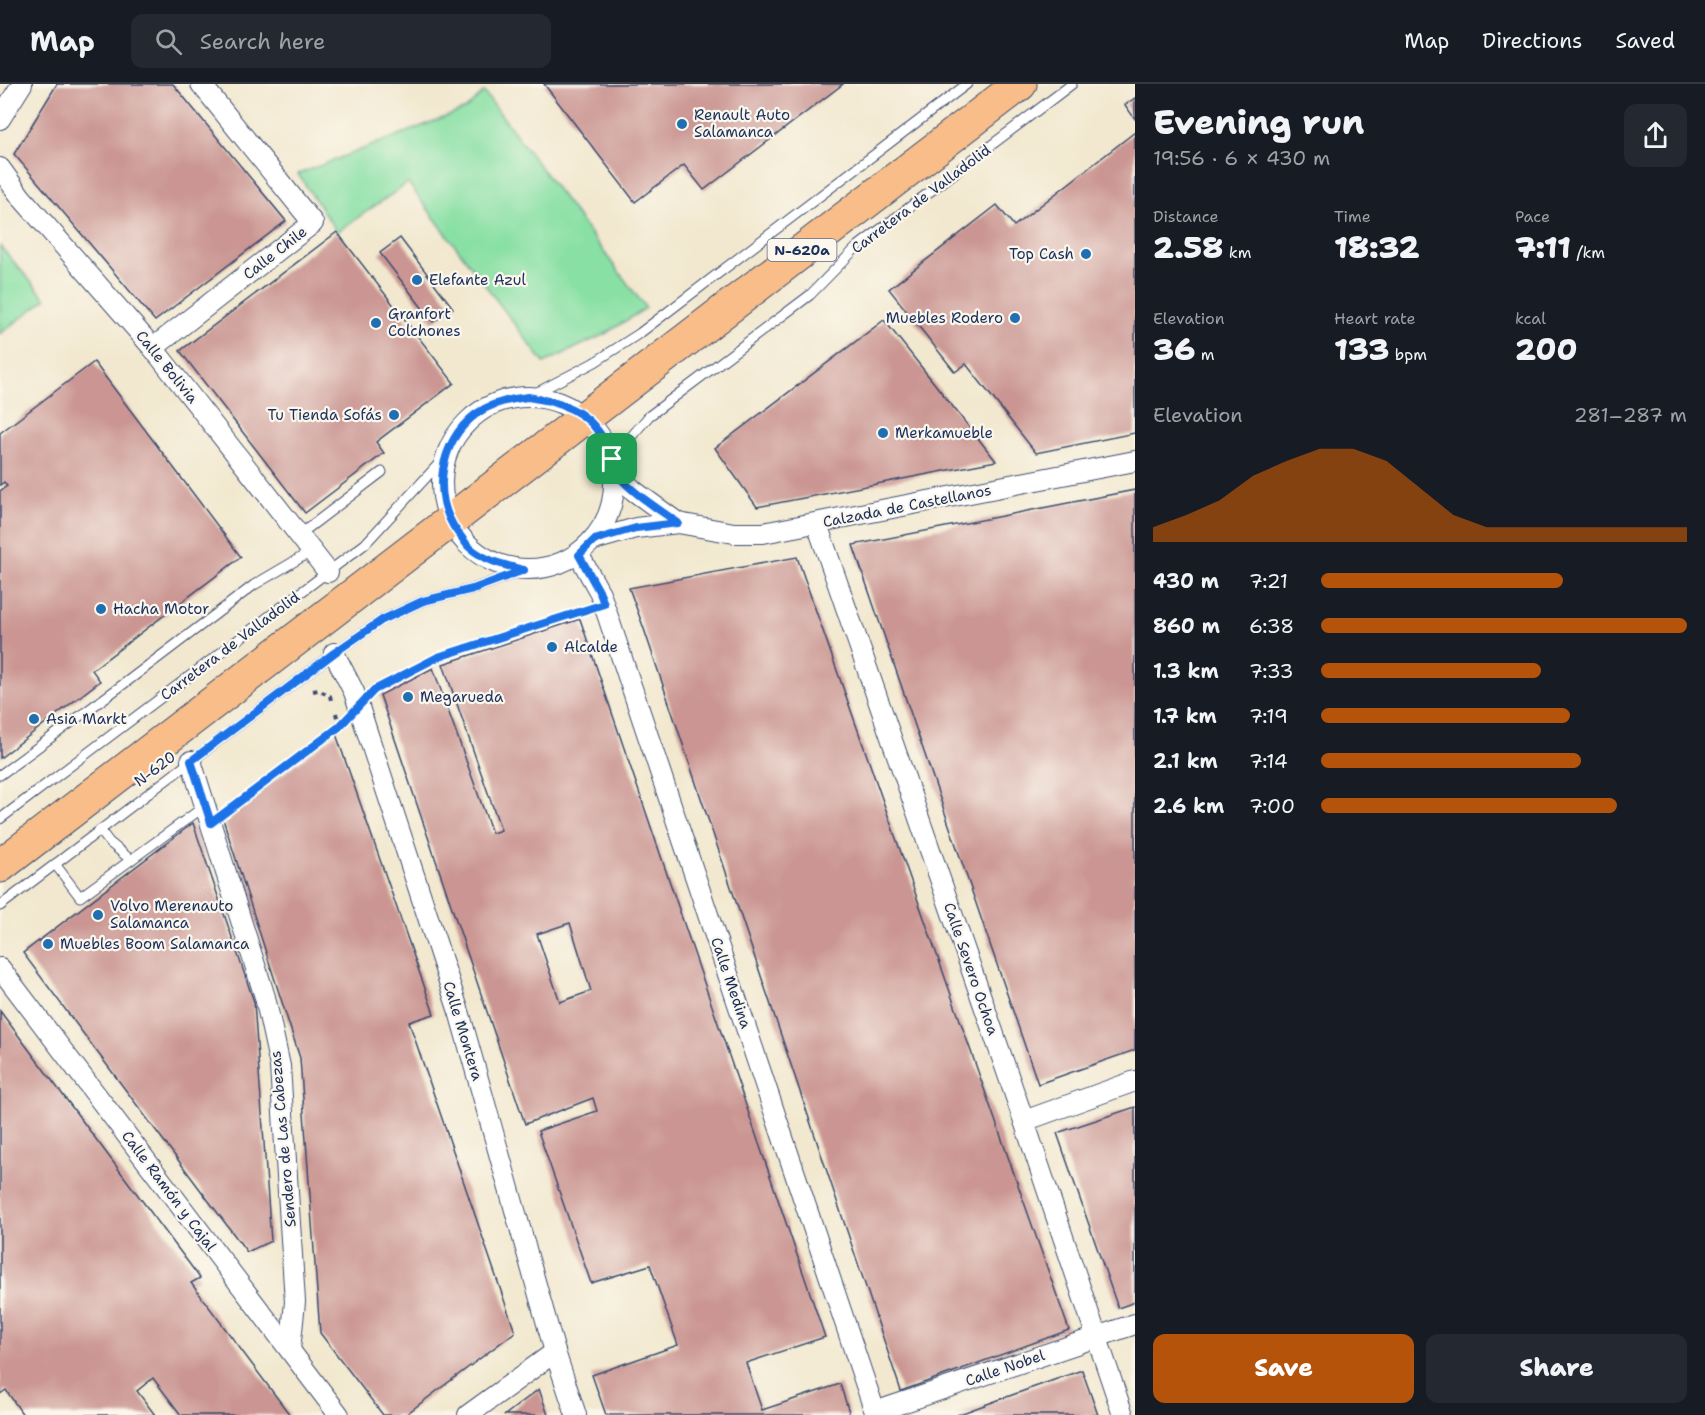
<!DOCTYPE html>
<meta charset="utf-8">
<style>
body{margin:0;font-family:"Shantell Sans",sans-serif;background:#242831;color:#f1f3f6;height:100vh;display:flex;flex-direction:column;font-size:22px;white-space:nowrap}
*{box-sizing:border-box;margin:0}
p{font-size:20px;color:#9ea1a6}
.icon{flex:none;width:33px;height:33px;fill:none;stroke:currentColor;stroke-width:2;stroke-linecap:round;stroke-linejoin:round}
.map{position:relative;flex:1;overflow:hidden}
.sheet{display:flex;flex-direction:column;background:#171b24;width:570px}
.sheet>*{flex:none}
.pin{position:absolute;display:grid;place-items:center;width:51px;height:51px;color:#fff;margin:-26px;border-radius:12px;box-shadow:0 3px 9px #0006}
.round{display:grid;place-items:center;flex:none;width:63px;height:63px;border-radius:12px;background:#242831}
.overview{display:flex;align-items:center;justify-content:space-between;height:102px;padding:0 18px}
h1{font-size:33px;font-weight:800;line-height:45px}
.figures{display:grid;grid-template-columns:repeat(3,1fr);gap:9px;height:102px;padding:6px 18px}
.figures div{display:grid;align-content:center}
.figures b{font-size:30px;font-weight:800}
.figures small{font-size:16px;font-weight:400}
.figures p{font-size:16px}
.chart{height:168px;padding:12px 18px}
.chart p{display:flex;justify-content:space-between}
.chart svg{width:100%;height:108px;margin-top:6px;fill:#b45309;opacity:.7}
.primary-button{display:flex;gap:12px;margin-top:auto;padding:12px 18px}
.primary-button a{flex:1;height:69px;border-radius:12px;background:#b45309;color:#fff;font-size:24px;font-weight:800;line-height:69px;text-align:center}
.primary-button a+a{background:#242831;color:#f1f3f6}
ul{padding:0 18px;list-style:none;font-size:20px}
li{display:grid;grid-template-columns:96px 72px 1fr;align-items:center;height:45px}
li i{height:15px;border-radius:8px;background:#b45309}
header{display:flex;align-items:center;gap:36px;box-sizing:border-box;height:84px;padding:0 30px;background:#171b24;border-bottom:2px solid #363941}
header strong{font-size:28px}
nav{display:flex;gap:33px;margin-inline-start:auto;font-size:21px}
.search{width:420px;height:54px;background:#242831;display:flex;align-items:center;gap:15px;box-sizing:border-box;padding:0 21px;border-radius:12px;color:#9ea1a6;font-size:22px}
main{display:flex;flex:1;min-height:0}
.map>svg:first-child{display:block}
.green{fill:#89e0a4;stroke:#528881;stroke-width:1.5}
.building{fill:#ca9592;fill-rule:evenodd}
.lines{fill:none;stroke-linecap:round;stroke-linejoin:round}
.lane-casing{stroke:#3b4b6f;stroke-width:11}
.street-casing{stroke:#3b4b6f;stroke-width:22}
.highway-casing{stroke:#3b4b6f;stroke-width:35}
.path{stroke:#3b4b6f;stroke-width:4;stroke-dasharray:4.5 4.5;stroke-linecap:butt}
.lane{stroke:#fff;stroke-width:9}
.street{stroke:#fff;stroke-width:20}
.highway{stroke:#f8bd88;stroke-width:33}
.route-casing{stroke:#fff;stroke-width:12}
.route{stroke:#1a73e8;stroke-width:8}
.poi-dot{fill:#1f6fb2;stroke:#fbf7ec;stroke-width:2}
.labels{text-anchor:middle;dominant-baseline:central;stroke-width:4.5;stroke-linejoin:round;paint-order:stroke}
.shield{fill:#fbf7ec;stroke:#5e6b89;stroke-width:1.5}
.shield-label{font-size:14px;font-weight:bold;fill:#1b2f5e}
.poi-label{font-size:15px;fill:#1b2f5e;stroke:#fbf7ec;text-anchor:start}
.street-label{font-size:15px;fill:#1b2f5e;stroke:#fbf7ec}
</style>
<header>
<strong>Map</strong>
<div class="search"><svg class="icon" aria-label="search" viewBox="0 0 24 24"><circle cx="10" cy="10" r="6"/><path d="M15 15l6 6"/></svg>Search here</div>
<nav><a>Map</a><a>Directions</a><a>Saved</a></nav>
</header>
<main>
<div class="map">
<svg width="1135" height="1331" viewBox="0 0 1135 1331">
<rect width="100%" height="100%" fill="#fbf7ec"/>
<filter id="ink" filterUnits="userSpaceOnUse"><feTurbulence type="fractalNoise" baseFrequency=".0167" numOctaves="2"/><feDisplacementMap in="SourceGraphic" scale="12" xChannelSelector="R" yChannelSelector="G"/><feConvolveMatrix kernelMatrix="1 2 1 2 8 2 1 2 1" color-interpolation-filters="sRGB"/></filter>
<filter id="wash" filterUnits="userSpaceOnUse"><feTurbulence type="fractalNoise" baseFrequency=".008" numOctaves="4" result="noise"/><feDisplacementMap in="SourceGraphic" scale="24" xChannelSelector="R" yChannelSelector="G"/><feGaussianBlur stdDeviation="1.35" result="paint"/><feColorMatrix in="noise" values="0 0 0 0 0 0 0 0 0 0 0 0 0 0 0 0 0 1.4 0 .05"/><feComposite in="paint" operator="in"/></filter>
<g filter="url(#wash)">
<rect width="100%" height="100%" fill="#f2e8cf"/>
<g class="green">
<path d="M 484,8 L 646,224 L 605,250 L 544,279 L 408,99 L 337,148 L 298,90 L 466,25 Z"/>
<path d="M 0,162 L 46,215 L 0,250 Z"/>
</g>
<g id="blocks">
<g class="building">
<path d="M 57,0 L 173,0 L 286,137 L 155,237 L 14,70 Z"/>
<path d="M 544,0 L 843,0 L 704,106 L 684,81 L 635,118 Z"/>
<path d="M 1135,14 L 1135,35 L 1125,21 Z"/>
<path d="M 1135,48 L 1135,349 L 1036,369 L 966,280 L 955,288 L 889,205 L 997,121 L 1014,142 Z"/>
<path d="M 337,148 L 454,299 L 376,358 L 384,369 L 305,429 L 180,267 Z"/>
<path d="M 400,154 L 453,224 L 433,238 L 380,169 Z"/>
<path d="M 884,236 L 996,377 L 757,423 L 715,364 Z"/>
<path d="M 94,278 L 241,473 L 92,586 L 100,597 L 0,674 L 0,407 L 7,402 L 4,398 L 0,401 L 0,349 Z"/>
<path d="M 1135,406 L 1135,966 L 1038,1000 L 853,461 Z"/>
<path d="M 797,473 L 1069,1246 L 901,1307 L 643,542 L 629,504 Z"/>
<path d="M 580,535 L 825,1253 L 746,1279 L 762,1326 L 840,1300 L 850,1331 L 606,1331 L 592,1291 L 678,1261 L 650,1181 L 591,1199 L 538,1047 L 597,1027 L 593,1014 L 525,1040 L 380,611 L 433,584 L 492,749 L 501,746 L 443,580 ZM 570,839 L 591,907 L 560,918 L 537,850 Z"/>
<path d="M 336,650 L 434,930 L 409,938 L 515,1248 L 405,1331 L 383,1331 L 320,1249 L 300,974 L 223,735 Z"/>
<path d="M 193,739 L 254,918 L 271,1157 L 247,1168 L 23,869 Z"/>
<path d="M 0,927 L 200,1194 L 191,1199 L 290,1331 L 181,1331 L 153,1294 L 137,1307 L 155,1331 L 23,1331 L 6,1306 L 0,1310 Z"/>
<path d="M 1135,1023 L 1135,1218 L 1118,1224 L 1057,1049 Z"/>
<path d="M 1082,1286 L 1098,1331 L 957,1331 L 1001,1315 Z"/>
<path d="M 539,1305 L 548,1331 L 505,1331 Z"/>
</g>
</g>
</g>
<g filter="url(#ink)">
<use href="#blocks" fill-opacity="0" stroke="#3b4b6f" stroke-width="1.5"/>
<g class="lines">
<g class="lane-casing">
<g id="lane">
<path d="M 528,313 L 595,278 L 640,249 L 967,0"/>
<path d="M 612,375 L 649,332 L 810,211 L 857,163 L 1072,0"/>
<path d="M 299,451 L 382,388"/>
<path d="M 0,691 L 129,596 L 254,501 L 312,467"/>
<path d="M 0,735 L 365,460 L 445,373"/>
<path d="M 100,746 L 109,758 L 131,776"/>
<path d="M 55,780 L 80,813 L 205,722"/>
<path d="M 0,822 L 334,569 L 382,536 L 423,517 L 473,505 L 524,486"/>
</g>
</g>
<g class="street-casing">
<g id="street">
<path d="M 0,35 L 22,0"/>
<path d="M 0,84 L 21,113 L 153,264 L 328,488"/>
<path d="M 153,264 L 313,139 L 201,0"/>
<circle cx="528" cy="399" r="86"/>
<path d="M 614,387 L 634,407 L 678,439"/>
<path d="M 817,440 L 1024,1037 L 1123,1331"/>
<path d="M 594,456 L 636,444 L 678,439 L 734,449 L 763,449 L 1135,377"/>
<path d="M 579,471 L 600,509 L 876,1331"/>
<path d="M 334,569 L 354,608 L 460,931 L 555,1268 L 576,1331"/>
<path d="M 191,677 L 265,913 L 280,982 L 295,1218 L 290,1266"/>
<path d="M 0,884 L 339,1331"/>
<path d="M 1024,1037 L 1135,997"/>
<path d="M 875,1328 L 1135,1240"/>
<path d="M 468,1331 L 555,1268"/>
</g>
</g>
<g class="highway-casing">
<path id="highway" d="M 0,782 L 1020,0"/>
</g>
<g class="path">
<path d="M 374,605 L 438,573 L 583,528"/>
<path d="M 313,607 L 318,606 L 330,612 L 331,616"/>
<path d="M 336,629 L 339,643"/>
<path d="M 229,725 L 343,639"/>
</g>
<use href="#lane" class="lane"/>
<use href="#street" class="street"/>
<use href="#highway" class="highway"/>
</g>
</g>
<g class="lines" filter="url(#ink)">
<g class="route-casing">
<path id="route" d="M 528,313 C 561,318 588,326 605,358 C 610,367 610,381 616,389 C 632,409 657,424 678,439 L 636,444 L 594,456 L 579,471 L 600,509 L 604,520 L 438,573 L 374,606 L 339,643 L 211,739 L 191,677 L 334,569 L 382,536 L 423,517 L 473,505 L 524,486 C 504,481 485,477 469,463 C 465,459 462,453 458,449 C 431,412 439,358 476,330 C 491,319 510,315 528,313 Z"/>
</g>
<use href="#route" class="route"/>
</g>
<g class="poi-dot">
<circle cx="682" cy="40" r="6"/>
<circle cx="1086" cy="170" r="6"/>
<circle cx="417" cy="196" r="6"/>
<circle cx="1015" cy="234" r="6"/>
<circle cx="376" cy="239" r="6"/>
<circle cx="394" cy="331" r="6"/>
<circle cx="883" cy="349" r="6"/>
<circle cx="101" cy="525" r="6"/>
<circle cx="552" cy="563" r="6"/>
<circle cx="408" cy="613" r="6"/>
<circle cx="34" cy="635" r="6"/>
<circle cx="98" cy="831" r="6"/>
<circle cx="48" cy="860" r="6"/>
</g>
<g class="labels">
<rect class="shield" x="767.5" y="155" width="69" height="22" rx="4.5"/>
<g class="shield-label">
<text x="802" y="166">N-620a</text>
</g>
<g class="poi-label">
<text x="694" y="31">Renault Auto<tspan x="694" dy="17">Salamanca</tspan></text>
<text x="1074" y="170" text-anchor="end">Top Cash</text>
<text x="429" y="196">Elefante Azul</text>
<text x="388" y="230">Granfort<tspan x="388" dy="17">Colchones</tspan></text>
<text x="1003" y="234" text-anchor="end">Muebles Rodero</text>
<text x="382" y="331" text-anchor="end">Tu Tienda Sofás</text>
<text x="895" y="349">Merkamueble</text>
<text x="113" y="525">Hacha Motor</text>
<text x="564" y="563">Alcalde</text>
<text x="420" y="613">Megarueda</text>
<text x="46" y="635">Asia Markt</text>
<text x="110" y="822">Volvo Merenauto<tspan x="110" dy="17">Salamanca</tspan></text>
<text x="60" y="860">Muebles Boom Salamanca</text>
</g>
<g class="street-label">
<text transform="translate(921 115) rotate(-37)">Carretera de Valladolid</text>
<text transform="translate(275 169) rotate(-38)">Calle Chile</text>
<text transform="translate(167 283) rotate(51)">Calle Bolivia</text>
<text transform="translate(907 422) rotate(-11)">Calzada de Castellanos</text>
<text transform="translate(230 562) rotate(-37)">Carretera de Valladolid</text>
<text transform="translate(155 685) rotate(-37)">N-620</text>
<text transform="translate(971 885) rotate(71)">Calle Severo Ochoa</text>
<text transform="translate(731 899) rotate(71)">Calle Medina</text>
<text transform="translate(463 947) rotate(73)">Calle Montera</text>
<text transform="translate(283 1055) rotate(-95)">Sendero de Las Cabezas</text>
<text transform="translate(169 1107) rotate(53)">Calle Ramón y Cajal</text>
<text transform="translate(1005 1284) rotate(-19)">Calle Nobel</text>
</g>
</g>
</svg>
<div class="pin" style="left:612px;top:375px;background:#1e9e55"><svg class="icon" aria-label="arrive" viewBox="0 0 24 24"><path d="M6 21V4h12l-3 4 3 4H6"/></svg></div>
</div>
<section class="sheet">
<div class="overview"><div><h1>Evening run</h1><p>19:56 · 6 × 430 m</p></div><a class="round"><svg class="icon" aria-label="share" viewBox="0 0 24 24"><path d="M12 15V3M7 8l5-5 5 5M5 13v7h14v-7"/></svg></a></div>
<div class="figures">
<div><p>Distance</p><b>2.58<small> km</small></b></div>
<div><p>Time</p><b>18:32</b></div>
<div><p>Pace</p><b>7:11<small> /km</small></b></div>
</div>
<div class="figures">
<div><p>Elevation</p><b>36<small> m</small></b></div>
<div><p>Heart rate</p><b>133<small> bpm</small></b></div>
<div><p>kcal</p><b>200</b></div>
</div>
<div class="chart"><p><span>Elevation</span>281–287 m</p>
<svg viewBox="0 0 160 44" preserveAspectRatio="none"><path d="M0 44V38L10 33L20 27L30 17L40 11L50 6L60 6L70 11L80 22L90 33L100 38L110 38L120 38L130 38L140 38L150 38L160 38V44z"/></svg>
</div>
<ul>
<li><b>430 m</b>7:21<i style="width:66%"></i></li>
<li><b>860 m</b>6:38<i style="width:100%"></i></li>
<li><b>1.3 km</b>7:33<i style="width:60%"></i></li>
<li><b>1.7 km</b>7:19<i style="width:68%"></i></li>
<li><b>2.1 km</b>7:14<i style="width:71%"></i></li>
<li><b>2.6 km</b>7:00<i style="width:81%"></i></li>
</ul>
<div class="primary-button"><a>Save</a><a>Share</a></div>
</section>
</main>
